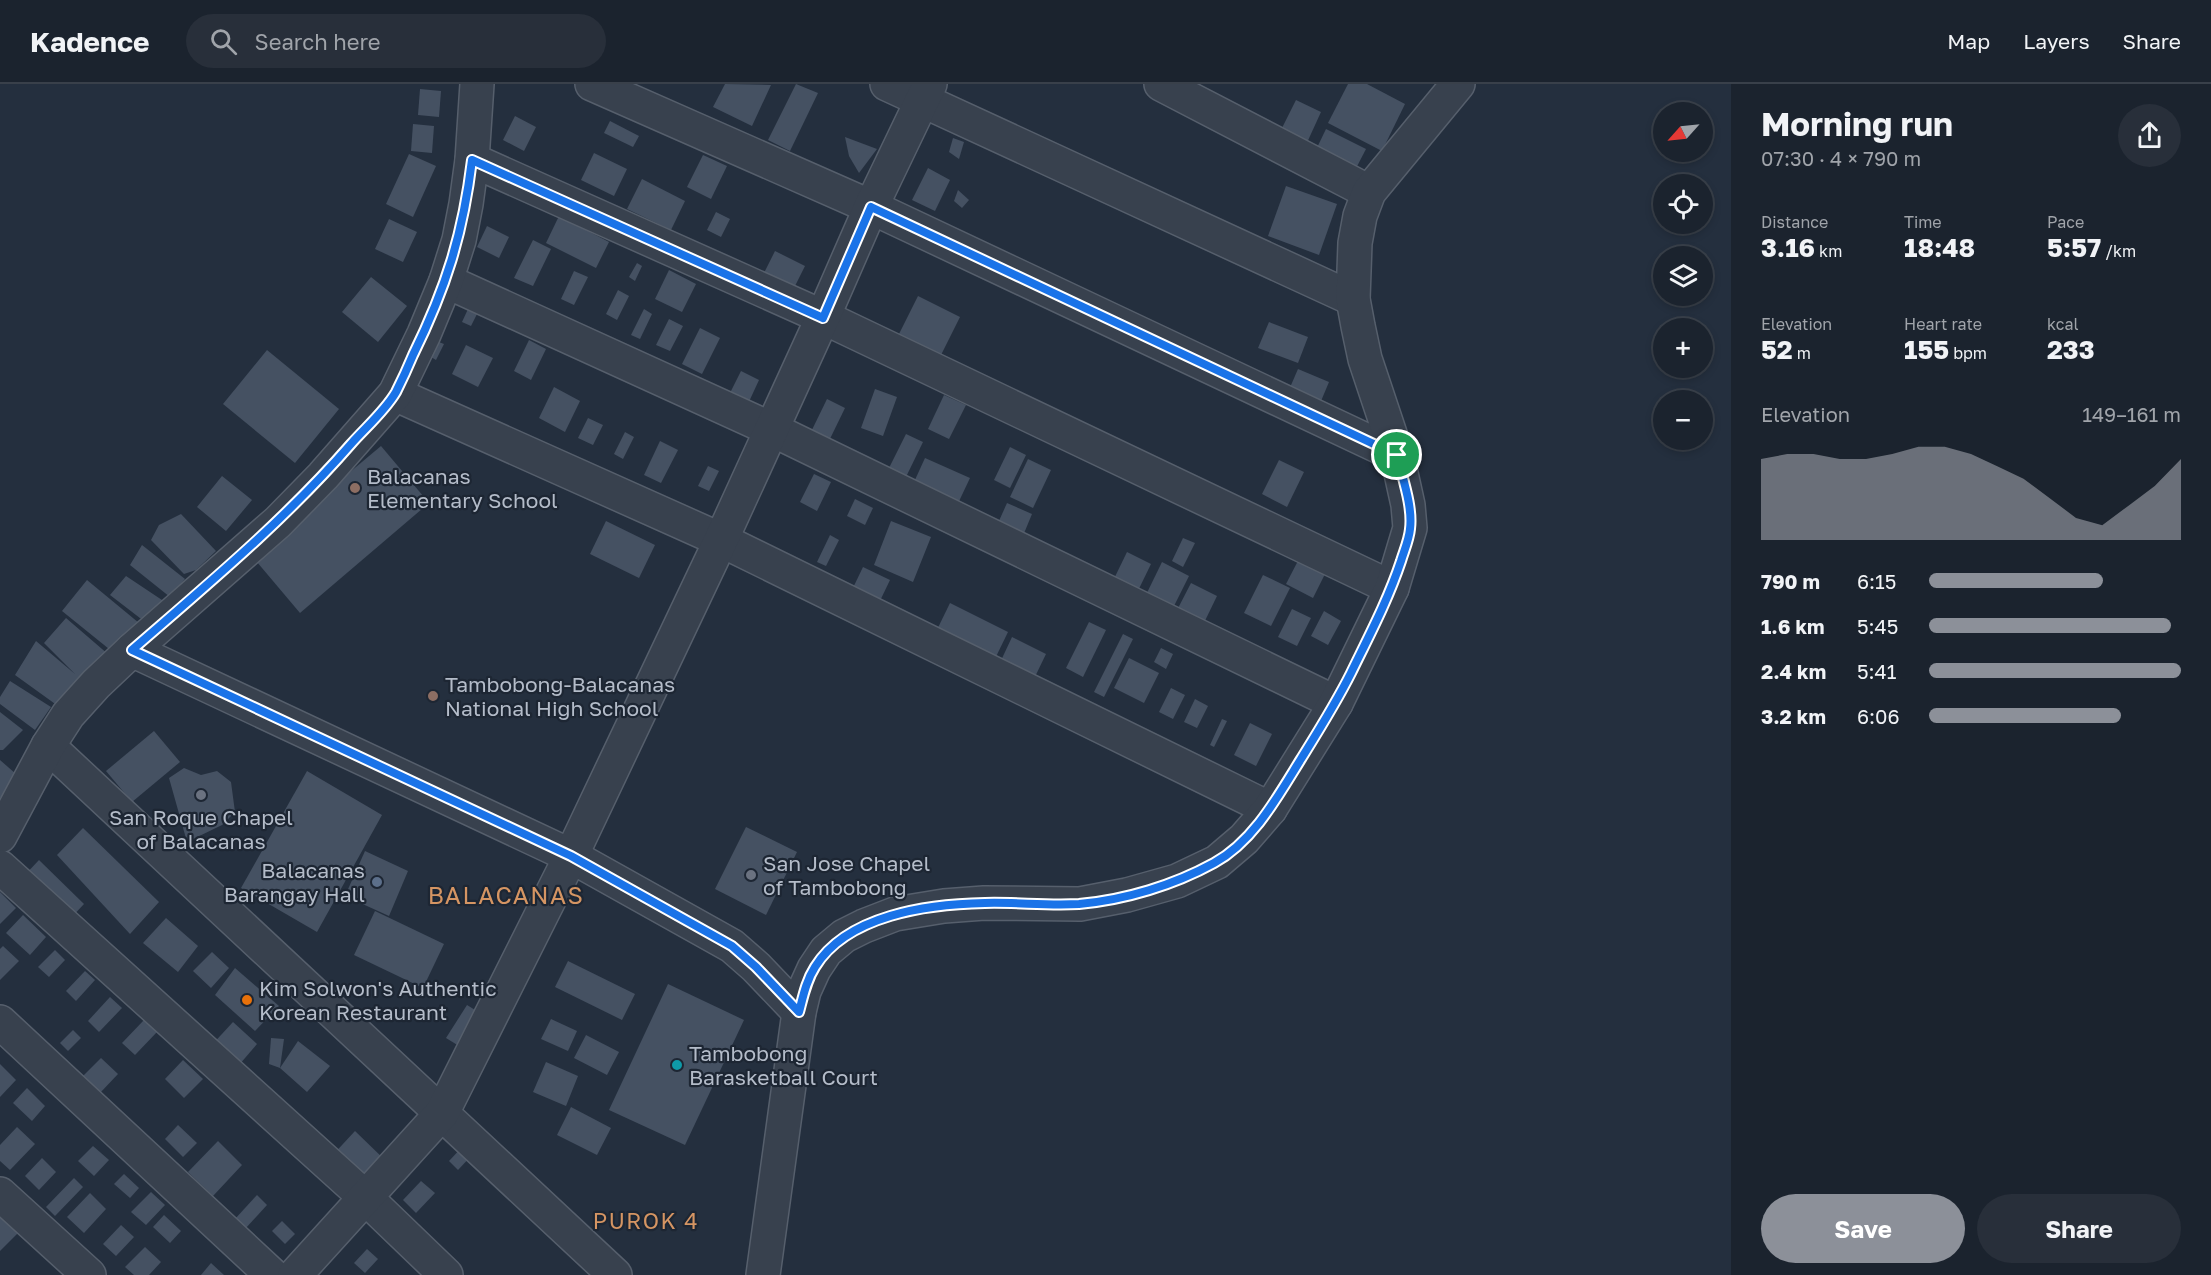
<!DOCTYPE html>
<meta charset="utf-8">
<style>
body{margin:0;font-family:"Golos Text",sans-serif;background:#282f3a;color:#f1f3f6;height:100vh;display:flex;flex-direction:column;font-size:22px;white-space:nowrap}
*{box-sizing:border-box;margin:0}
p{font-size:20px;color:#a0a4aa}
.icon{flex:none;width:33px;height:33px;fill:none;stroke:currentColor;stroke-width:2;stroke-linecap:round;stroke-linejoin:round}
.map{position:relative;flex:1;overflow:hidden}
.details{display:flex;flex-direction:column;background:#1b232e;width:480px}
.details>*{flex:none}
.needle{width:39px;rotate:243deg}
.controls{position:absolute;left:1653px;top:18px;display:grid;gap:12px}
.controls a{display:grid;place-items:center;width:60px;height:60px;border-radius:50%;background:#1b232e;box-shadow:0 3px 9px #0003,0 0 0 2px #39404a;font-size:30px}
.pin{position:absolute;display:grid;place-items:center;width:51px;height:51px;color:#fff;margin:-26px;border:3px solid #fff;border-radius:50%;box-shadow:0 2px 6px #0007}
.round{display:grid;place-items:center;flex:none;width:63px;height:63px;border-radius:32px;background:#282f3a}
.summary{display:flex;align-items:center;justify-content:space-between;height:102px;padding:0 30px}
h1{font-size:33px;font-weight:700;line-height:45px}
.figures{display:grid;grid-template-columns:repeat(3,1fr);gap:9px;height:102px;padding:6px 30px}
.figures div{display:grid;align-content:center}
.figures b{font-size:26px;font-weight:700}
.figures small{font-size:16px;font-weight:400}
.figures p{font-size:16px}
.chart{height:168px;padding:12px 30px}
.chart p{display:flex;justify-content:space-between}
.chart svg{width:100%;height:108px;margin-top:6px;fill:#8c9099;opacity:.7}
.button{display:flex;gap:12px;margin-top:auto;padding:12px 30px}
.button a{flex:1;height:69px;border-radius:36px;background:#8c9099;color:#fff;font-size:24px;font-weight:700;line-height:69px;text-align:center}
.button a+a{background:#282f3a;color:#f1f3f6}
ul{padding:0 30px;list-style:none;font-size:20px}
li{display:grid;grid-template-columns:96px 72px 1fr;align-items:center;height:45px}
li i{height:15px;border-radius:8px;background:#8c9099}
header{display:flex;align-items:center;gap:36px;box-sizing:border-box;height:84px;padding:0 30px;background:#1b232e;border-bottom:2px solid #39404a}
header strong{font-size:28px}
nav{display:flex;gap:33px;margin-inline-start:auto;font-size:21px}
.search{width:420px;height:54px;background:#282f3a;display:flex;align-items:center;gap:15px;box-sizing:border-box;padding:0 21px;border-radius:33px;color:#a0a4aa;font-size:22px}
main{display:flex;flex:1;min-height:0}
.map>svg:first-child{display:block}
.building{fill:#455162}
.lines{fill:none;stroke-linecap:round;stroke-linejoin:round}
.minor-casing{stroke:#565f6c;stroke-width:36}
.minor{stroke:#38414e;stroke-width:33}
.route-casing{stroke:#fff;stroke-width:12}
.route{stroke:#1a73e8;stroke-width:8}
.education-dot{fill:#8d6e63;stroke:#1d2633;stroke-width:2}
.worship-dot{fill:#6b7280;stroke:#1d2633;stroke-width:2}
.service-dot{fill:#5c6f8a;stroke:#1d2633;stroke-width:2}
.food-dot{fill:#e8710a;stroke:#1d2633;stroke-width:2}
.culture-dot{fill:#0f9aa8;stroke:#1d2633;stroke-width:2}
.labels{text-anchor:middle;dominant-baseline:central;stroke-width:4.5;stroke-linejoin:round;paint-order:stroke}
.poi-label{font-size:21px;fill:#b4bcc9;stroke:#1d2633;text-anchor:start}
.neighbourhood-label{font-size:22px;letter-spacing:1.5px;fill:#d59563;stroke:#1d2633}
.quarter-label{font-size:24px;letter-spacing:1.5px;fill:#d59563;stroke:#1d2633}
</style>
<header>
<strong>Kadence</strong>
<div class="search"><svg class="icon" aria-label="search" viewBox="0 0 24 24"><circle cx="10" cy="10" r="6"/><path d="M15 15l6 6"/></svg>Search here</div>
<nav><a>Map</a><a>Layers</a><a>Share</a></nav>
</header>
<main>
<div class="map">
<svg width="1731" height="1191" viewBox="0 0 1731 1191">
<rect width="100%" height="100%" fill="#242f3e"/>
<g class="building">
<path d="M 725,0 L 771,1 L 752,42 L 713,23 Z"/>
<path d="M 796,0 L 818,9 L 790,67 L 768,56 Z"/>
<path d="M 1348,0 L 1367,0 L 1405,20 L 1382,67 L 1328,39 Z"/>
<path d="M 420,5 L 441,7 L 439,33 L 418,31 Z"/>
<path d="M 1296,16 L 1321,28 L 1305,63 L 1279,50 Z"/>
<path d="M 515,32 L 536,43 L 524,67 L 503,56 Z"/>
<path d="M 610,37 L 639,52 L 633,63 L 604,49 Z"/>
<path d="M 413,40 L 434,42 L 432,69 L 411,67 Z"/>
<path d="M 1326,45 L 1366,65 L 1352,92 L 1313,72 Z"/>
<path d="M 845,53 L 877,65 L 859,89 L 849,72 Z"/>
<path d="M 953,54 L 964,58 L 959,75 L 949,68 Z"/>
<path d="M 594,69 L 627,85 L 614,112 L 581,96 Z"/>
<path d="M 409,70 L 436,82 L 413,133 L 386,120 Z"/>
<path d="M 703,71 L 727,82 L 711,115 L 687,103 Z"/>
<path d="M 928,84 L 950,96 L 935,127 L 912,116 Z"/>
<path d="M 642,95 L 685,117 L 671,146 L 627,125 Z"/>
<path d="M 1286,102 L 1337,120 L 1319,171 L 1268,152 Z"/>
<path d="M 958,106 L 969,116 L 962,124 L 954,117 Z"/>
<path d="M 716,128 L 730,135 L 721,153 L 707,146 Z"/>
<path d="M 559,132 L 609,158 L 596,184 L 546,159 Z"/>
<path d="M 389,135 L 417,148 L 403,178 L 375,165 Z"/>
<path d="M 487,142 L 509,153 L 499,174 L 477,163 Z"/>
<path d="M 533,156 L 551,165 L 533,202 L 514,194 Z"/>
<path d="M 775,167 L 805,182 L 788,216 L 758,201 Z"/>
<path d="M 637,179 L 642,182 L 635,197 L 629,193 Z"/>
<path d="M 669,186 L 696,200 L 682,228 L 655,215 Z"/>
<path d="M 574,187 L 588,193 L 574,221 L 561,215 Z"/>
<path d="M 371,193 L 407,222 L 378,258 L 342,228 Z"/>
<path d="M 618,206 L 629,212 L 617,236 L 606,230 Z"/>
<path d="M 918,212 L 960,233 L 939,275 L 897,254 Z"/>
<path d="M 468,225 L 477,230 L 471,242 L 462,238 Z"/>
<path d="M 644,225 L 652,230 L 640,255 L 631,251 Z"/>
<path d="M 669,235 L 683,242 L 670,267 L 656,261 Z"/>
<path d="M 1269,238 L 1308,253 L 1298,279 L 1258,264 Z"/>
<path d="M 700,244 L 720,254 L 702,290 L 682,280 Z"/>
<path d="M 529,256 L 546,265 L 531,296 L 514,287 Z"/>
<path d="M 439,258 L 444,260 L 436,276 L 431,273 Z"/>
<path d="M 466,261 L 493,274 L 478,303 L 452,290 Z"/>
<path d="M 267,266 L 339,325 L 295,379 L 223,320 Z"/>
<path d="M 1298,285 L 1329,298 L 1316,329 L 1285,315 Z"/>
<path d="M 741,287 L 759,296 L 747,322 L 728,313 Z"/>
<path d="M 554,303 L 580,317 L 565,348 L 539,334 Z"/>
<path d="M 875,305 L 897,313 L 883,352 L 861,344 Z"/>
<path d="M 944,311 L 966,321 L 949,355 L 928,345 Z"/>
<path d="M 827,315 L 845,324 L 827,361 L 809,352 Z"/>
<path d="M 588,334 L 603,341 L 593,361 L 578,354 Z"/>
<path d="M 625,348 L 634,353 L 623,375 L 614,370 Z"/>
<path d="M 906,350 L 923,358 L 905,395 L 888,386 Z"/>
<path d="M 660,357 L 678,366 L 661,399 L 644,391 Z"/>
<path d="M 381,362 L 429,419 L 300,529 L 251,471 Z"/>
<path d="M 1010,363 L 1026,371 L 1010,404 L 994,396 Z"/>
<path d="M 925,374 L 970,394 L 953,430 L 909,409 Z"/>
<path d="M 1028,375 L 1051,386 L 1033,424 L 1010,413 Z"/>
<path d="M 1279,376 L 1304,388 L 1287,423 L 1262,410 Z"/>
<path d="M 708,382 L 719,387 L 709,407 L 698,402 Z"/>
<path d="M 814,390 L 831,398 L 817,427 L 800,418 Z"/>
<path d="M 222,392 L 252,416 L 226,447 L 197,423 Z"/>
<path d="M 855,415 L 873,424 L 865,441 L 847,432 Z"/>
<path d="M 1007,419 L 1032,430 L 1020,459 L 994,448 Z"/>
<path d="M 181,430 L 216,467 L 196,486 L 184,490 L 151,456 L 159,441 Z"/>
<path d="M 606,437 L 655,461 L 639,494 L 590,470 Z"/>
<path d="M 891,437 L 931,453 L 913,498 L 874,481 Z"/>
<path d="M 830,451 L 839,456 L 826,482 L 817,478 Z"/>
<path d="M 1183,454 L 1195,459 L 1183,483 L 1172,477 Z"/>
<path d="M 142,461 L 185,495 L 170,513 L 130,481 Z"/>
<path d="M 1127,468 L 1151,480 L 1134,515 L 1110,503 Z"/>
<path d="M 1301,471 L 1328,484 L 1313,514 L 1286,500 Z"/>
<path d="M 1162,478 L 1189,492 L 1170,530 L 1143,517 Z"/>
<path d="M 863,483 L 890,496 L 878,521 L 851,508 Z"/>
<path d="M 1263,491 L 1290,504 L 1271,542 L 1244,529 Z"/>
<path d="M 126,492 L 165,518 L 149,541 L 110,511 Z"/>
<path d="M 87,496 L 139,539 L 114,569 L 62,527 Z"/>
<path d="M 1191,499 L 1217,512 L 1201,545 L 1174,532 Z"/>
<path d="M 950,519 L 1008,548 L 990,585 L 932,556 Z"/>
<path d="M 1292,525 L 1311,534 L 1297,562 L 1278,553 Z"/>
<path d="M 1324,527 L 1341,537 L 1328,561 L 1311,552 Z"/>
<path d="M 66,534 L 109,571 L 79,594 L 58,622 L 15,591 L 36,557 L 75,590 L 44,559 Z"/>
<path d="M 1089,538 L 1106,546 L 1083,593 L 1066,584 Z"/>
<path d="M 1123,550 L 1133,555 L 1104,613 L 1094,608 Z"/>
<path d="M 1012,553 L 1046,570 L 1031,601 L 997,585 Z"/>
<path d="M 1161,564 L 1173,570 L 1166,585 L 1154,578 Z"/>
<path d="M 1129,574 L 1159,589 L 1144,619 L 1114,604 Z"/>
<path d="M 10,597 L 51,623 L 35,646 L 0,620 L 0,613 Z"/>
<path d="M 1171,604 L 1185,611 L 1173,635 L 1159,628 Z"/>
<path d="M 1195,615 L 1208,622 L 1197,644 L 1184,638 Z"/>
<path d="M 0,628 L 23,646 L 3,666 L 0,666 Z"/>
<path d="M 1222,635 L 1227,637 L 1214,663 L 1210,661 Z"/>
<path d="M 1250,639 L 1272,650 L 1256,682 L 1234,671 Z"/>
<path d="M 154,647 L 180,678 L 132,718 L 106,687 Z"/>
<path d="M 0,676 L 16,690 L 2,715 L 0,713 Z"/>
<path d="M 184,684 L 201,691 L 217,687 L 231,698 L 235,728 L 222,741 L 187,758 L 169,694 Z"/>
<path d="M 307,687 L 382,731 L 317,848 L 241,804 Z"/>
<path d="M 746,743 L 797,768 L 766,831 L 715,805 Z"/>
<path d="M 83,744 L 159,818 L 130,850 L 57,771 Z"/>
<path d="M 365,767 L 408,787 L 389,832 L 345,812 Z"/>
<path d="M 39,776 L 84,820 L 69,836 L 23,793 Z"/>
<path d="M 0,808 L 16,824 L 0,840 Z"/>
<path d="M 375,827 L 444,860 L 423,904 L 354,871 Z"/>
<path d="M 23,831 L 46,853 L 30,871 L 6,849 Z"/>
<path d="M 166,834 L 198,862 L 178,888 L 143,859 Z"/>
<path d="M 3,862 L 19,877 L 0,896 L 0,865 Z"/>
<path d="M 55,866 L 65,876 L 49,893 L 38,883 Z"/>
<path d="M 212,868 L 229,884 L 211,904 L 193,887 Z"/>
<path d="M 568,877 L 635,910 L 622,936 L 555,903 Z"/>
<path d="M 235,884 L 279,922 L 255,947 L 215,911 Z"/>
<path d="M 85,887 L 95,896 L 76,917 L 66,907 Z"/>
<path d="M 668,900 L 744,936 L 685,1061 L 609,1026 Z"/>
<path d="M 110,913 L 122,924 L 99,948 L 88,937 Z"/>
<path d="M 467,921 L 480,929 L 459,962 L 446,954 Z"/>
<path d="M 551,935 L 577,947 L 568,967 L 541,955 Z"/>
<path d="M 144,936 L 157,948 L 135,971 L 122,959 Z"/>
<path d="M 233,938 L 257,960 L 233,988 L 209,964 Z"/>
<path d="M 73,946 L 81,954 L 68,967 L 60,959 Z"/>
<path d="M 586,951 L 619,968 L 607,991 L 574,974 Z"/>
<path d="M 271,954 L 284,955 L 280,984 L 269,980 Z"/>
<path d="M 298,957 L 330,982 L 307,1008 L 280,984 Z"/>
<path d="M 101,974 L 118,990 L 100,1009 L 83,992 Z"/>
<path d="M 183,976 L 203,995 L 184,1014 L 165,995 Z"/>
<path d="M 546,978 L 578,992 L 566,1022 L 533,1008 Z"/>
<path d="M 0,980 L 16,996 L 0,1013 Z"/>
<path d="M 27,1004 L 45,1022 L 32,1037 L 13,1019 Z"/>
<path d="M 571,1023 L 611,1044 L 597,1071 L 557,1051 Z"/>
<path d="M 178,1041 L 197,1059 L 183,1073 L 165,1055 Z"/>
<path d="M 17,1043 L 35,1060 L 10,1086 L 0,1077 L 0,1061 Z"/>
<path d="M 355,1047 L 388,1079 L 363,1105 L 330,1074 Z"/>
<path d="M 218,1057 L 242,1081 L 213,1112 L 188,1088 Z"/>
<path d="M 464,1061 L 473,1070 L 458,1086 L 449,1077 Z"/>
<path d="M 93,1062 L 109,1076 L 94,1092 L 78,1077 Z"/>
<path d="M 42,1074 L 56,1088 L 39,1106 L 25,1092 Z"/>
<path d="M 124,1090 L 139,1104 L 130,1114 L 114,1100 Z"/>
<path d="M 74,1094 L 83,1103 L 55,1132 L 46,1123 Z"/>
<path d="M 421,1097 L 435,1109 L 416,1129 L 403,1116 Z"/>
<path d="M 151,1108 L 165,1121 L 146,1141 L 131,1128 Z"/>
<path d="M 90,1109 L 106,1125 L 84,1149 L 67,1133 Z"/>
<path d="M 257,1111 L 267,1121 L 245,1145 L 235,1135 Z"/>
<path d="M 0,1124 L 22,1145 L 0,1167 Z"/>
<path d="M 164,1131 L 181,1147 L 170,1159 L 153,1143 Z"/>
<path d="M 282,1137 L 295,1150 L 285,1160 L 272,1147 Z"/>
<path d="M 121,1141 L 134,1153 L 116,1172 L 103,1160 Z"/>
<path d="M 145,1163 L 161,1178 L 149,1191 L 134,1191 L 125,1183 Z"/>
<path d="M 367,1165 L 378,1175 L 365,1189 L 354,1179 Z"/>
<path d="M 211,1179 L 224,1191 L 201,1191 Z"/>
</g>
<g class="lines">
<g class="minor-casing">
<g id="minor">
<path d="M 592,0 L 871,123 L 1397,371"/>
<path d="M 887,0 L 1353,215"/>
<path d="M 1161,0 L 1369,108"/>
<path d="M 472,76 L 823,233 L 1392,504"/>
<path d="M 446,197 L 771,345 L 1336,619"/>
<path d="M 395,310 L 721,456 L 1270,725"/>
<path d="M 132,566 L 571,772 L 732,862 L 756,883 L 799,928"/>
<path d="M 48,662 L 615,1191"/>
<path d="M 0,752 L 48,662 L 68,631 L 96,600 L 132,566 L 278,438 L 323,392 L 395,310 L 424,250 L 446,197 L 459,156 L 466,120 L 472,76 L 477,0"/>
<path d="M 0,783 L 366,1114 L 446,1191"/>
<path d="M 0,938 L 272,1191"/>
<path d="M 0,1110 L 89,1191"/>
<path d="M 295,1191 L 442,1029 L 571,772 L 721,456 L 823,233 L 871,123 L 930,0"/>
<path d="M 763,1191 L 799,928 L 804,907 L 814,885 L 826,867 L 844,852 L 864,842 L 895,830 L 944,822 L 984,819 L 1080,820 L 1127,811 L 1177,797 L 1217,778 L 1244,755 L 1270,725 L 1336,619 L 1392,504 L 1410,444 L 1408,421 L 1397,371 L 1365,275 L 1358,242 L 1353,215 L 1355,159 L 1360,132 L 1369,108 L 1458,0"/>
</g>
</g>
<use href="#minor" class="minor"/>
</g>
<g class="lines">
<g class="route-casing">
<path id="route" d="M 472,76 L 823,234 L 871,123 L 1397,371 C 1402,393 1413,422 1410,445 C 1409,456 1404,467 1401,477 C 1388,516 1369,552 1351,589 C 1336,619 1319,646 1301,675 C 1278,712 1254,757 1214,779 C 1174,801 1125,816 1079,820 C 1048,822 1016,818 985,819 C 928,820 847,831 815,883 C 806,897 803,913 799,928 L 756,883 L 732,862 L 571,772 L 132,566 C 208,500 285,436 351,360 C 365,344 385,327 396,308 C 402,296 408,283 413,271 C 446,204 463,150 472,76 Z"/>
</g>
<use href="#route" class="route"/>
</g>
<g class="education-dot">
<circle cx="355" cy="404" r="6"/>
<circle cx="433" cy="612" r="6"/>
</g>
<g class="worship-dot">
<circle cx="201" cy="711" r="6"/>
<circle cx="751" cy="791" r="6"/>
</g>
<circle class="service-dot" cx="377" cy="798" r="6"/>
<circle class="food-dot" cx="247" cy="916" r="6"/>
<circle class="culture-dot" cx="677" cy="981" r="6"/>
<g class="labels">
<g class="poi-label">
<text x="367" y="392">Balacanas<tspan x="367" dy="24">Elementary School</tspan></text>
<text x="445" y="600">Tambobong-Balacanas<tspan x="445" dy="24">National High School</tspan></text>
<text x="201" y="733" text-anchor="middle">San Roque Chapel<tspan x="201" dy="24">of Balacanas</tspan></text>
<text x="763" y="779">San Jose Chapel<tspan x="763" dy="24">of Tambobong</tspan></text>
<text x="365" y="786" text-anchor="end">Balacanas<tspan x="365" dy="24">Barangay Hall</tspan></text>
<text x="259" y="904">Kim Solwon's Authentic<tspan x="259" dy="24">Korean Restaurant</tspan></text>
<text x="689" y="969">Tambobong<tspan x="689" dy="24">Barasketball Court</tspan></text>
</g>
<g class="neighbourhood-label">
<text x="646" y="1136">PUROK 4</text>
</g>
<g class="quarter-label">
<text x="506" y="810">BALACANAS</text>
</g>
</g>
</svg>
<div class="controls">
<a><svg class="needle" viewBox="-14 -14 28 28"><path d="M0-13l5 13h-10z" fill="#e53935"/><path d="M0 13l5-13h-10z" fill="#a0a4aa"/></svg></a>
<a><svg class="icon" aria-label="locate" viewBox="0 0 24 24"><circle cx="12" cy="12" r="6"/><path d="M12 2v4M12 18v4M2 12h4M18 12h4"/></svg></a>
<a><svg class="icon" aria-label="layers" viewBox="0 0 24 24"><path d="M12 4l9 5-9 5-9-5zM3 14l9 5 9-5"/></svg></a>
<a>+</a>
<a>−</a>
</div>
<div class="pin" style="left:1397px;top:371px;background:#1e9e55"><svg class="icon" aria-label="arrive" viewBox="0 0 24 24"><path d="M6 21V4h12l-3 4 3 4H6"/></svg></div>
</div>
<section class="details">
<div class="summary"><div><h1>Morning run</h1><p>07:30 · 4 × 790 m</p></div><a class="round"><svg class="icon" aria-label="share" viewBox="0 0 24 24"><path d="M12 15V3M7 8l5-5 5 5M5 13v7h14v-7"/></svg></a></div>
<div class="figures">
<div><p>Distance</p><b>3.16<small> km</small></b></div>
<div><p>Time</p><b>18:48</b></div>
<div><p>Pace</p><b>5:57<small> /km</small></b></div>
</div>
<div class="figures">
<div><p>Elevation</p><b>52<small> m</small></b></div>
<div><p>Heart rate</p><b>155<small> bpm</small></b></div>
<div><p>kcal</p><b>233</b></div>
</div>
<div class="chart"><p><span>Elevation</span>149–161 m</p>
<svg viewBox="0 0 160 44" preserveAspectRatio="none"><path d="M0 44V11L10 9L20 9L30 11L40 11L50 9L60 6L70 6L80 9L90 14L100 19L110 27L120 35L130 38L140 30L150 22L160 11V44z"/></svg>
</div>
<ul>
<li><b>790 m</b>6:15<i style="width:69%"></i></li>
<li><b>1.6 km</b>5:45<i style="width:96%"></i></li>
<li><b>2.4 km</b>5:41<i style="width:100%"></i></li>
<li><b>3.2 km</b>6:06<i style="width:76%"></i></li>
</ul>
<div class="button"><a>Save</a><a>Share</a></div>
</section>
</main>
